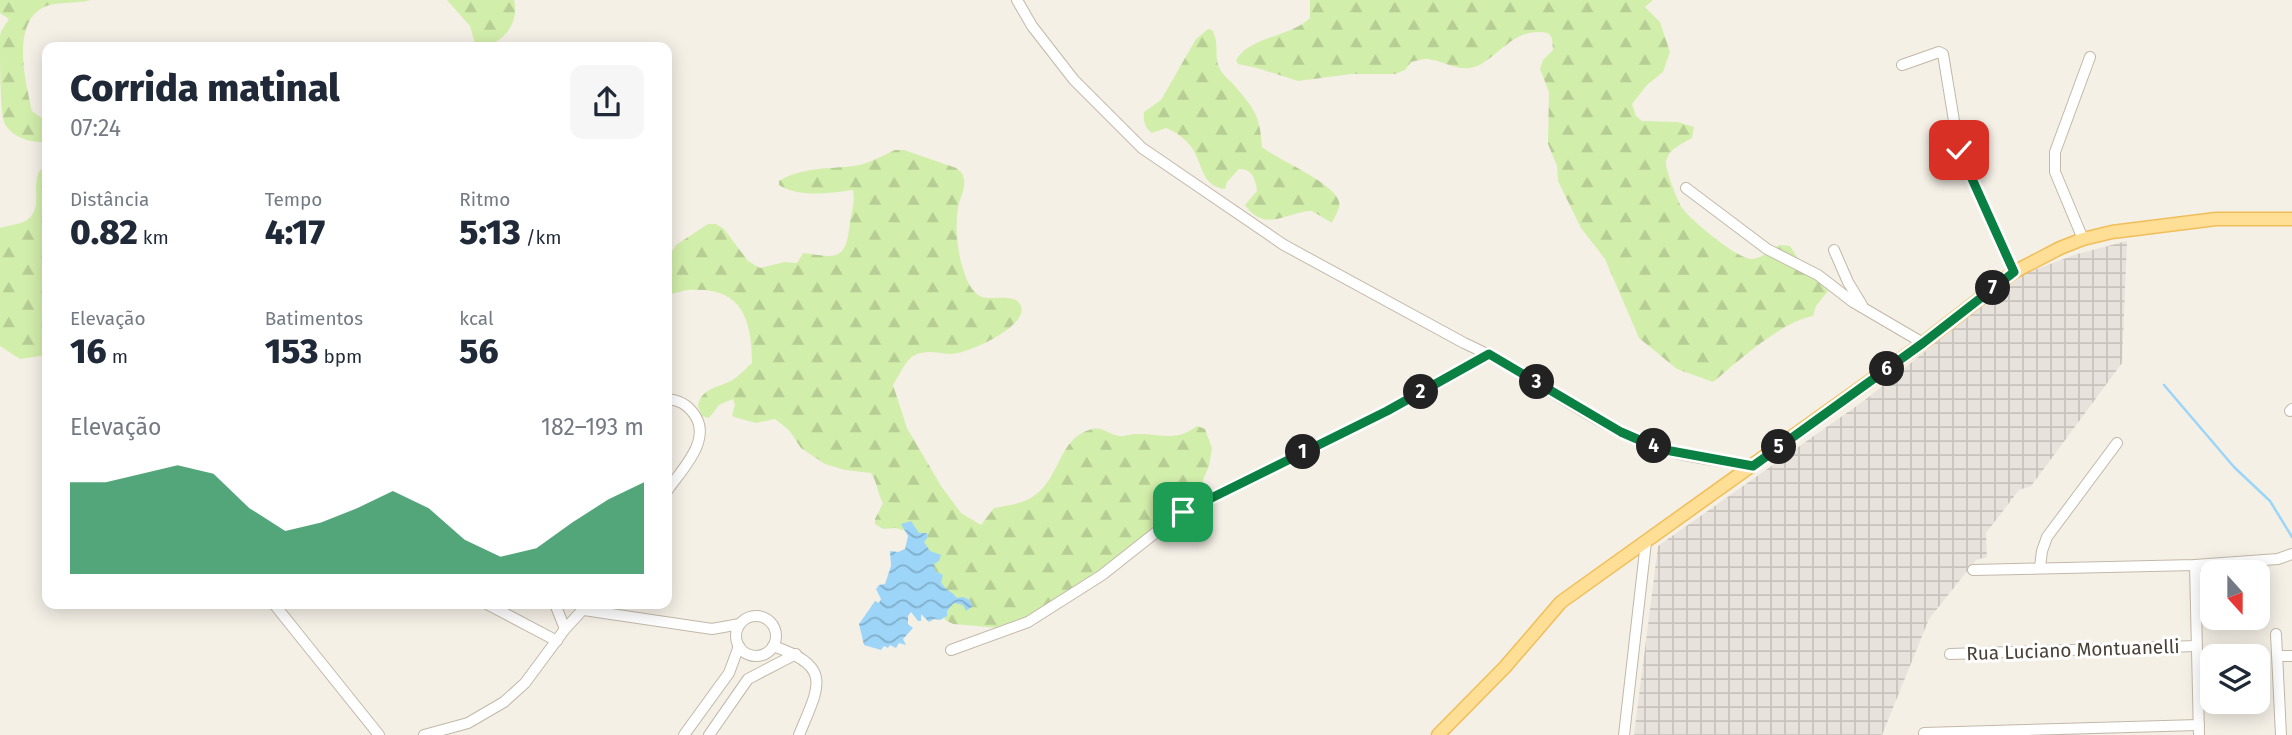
<!DOCTYPE html>
<html lang="pt">
<meta charset="utf-8">
<style>
body{margin:0;font-family:"Fira Sans",sans-serif;background:#f6f6f7;color:#1f2937;height:100vh;display:flex;flex-direction:column;font-size:26px;white-space:nowrap}
*{box-sizing:border-box;margin:0}
p{font-size:23px;color:#747a83}
.icon{flex:none;width:38px;height:38px;fill:none;stroke:currentColor;stroke-width:2;stroke-linecap:round;stroke-linejoin:round}
.map{position:relative;flex:1;overflow:hidden}
.side{position:absolute;left:42px;top:42px;width:630px;height:567px;display:flex;flex-direction:column;background:#fff;border-radius:14px;box-shadow:0 4px 18px #0003}
.side>*{flex:none}
.needle{width:46px;rotate:159deg}
.controls{position:absolute;left:2200px;top:560px;display:grid;gap:14px}
.controls a{display:grid;place-items:center;width:70px;height:70px;border-radius:14px;background:#fff;box-shadow:0 4px 18px #0003;font-size:35px}
.pin{position:absolute;display:grid;place-items:center;width:60px;height:60px;color:#fff;margin:-30px;border-radius:14px;box-shadow:0 4px 10px #0006}
.km{position:absolute;width:35px;height:35px;margin:-18px;border-radius:50%;background:#222;color:#fff;font-size:19px;line-height:35px;text-align:center}
.round{display:grid;place-items:center;flex:none;width:74px;height:74px;border-radius:14px;background:#f6f6f7}
.head{display:flex;align-items:center;justify-content:space-between;height:119px;padding:0 28px}
h1{font-size:38px;font-weight:800;line-height:52px}
.metrics{display:grid;grid-template-columns:repeat(3,1fr);gap:10px;height:119px;padding:7px 28px}
.metrics div{display:grid;align-content:center}
.metrics b{font-size:35px;font-weight:800}
.metrics small{font-size:19px;font-weight:400}
.metrics p{font-size:19px}
.chart{height:196px;padding:14px 28px}
.chart p{display:flex;justify-content:space-between}
.chart svg{width:100%;height:126px;margin-top:7px;fill:#0b8043;opacity:.7}
.map>svg:first-child{display:block}
.industrial{fill:url(#industrial-grid)}
.forest{fill:url(#forest-firs)}
.water{fill:url(#water-waves)}
.lines{fill:none;stroke-linecap:round;stroke-linejoin:round}
.stream{stroke:#9cd5f8;stroke-width:2.5}
.minor-casing{stroke:#c2b8a8;stroke-width:12}
.major-casing{stroke:#f0be59;stroke-width:15}
.minor{stroke:#fff;stroke-width:10}
.major{stroke:#ffde95;stroke-width:12}
.route-casing{stroke:#fff;stroke-width:14}
.route{stroke:#0b8043;stroke-width:9}
.labels{text-anchor:middle;dominant-baseline:central;stroke-width:6;stroke-linejoin:round;paint-order:stroke}
.street-label{font-size:19px;fill:#494035;stroke:#fff}
</style>
<div class="map">
<svg width="2292" height="735" viewBox="0 0 2292 735">
<defs>
<pattern id="industrial-grid" width="8" height="8" patternUnits="userSpaceOnUse" patternTransform="scale(1.75)"><rect width="8" height="8" fill="#e7e2db"/><path d="M0 4h8M4 0v8" fill="none" stroke="#c8c3bd"/></pattern>
<pattern id="forest-firs" width="22" height="20" patternUnits="userSpaceOnUse" patternTransform="scale(1.75)"><rect width="22" height="20" fill="#d2eeab"/><path d="M5 1l3.5 6h-7zM16 11l3.5 6h-7z" fill="#b6cd94"/></pattern>
<pattern id="water-waves" width="16" height="10" patternUnits="userSpaceOnUse" patternTransform="scale(1.75)"><rect width="16" height="10" fill="#9cd5f8"/><path d="M0 5q4-4 8 0t8 0" fill="none" stroke="#81aeca"/></pattern>
</defs>
<rect width="100%" height="100%" fill="#f5f0e6"/>
<path class="industrial" d="M 2127,241 L 2122,363 L 2031,486 L 2019,490 L 1986,533 L 1987,557 L 1976,560 L 1929,619 L 1882,735 L 1634,735 L 1658,546 L 1865,400 L 1965,319 L 2026,273 L 2077,254 Z"/>
<g class="forest">
<path d="M 0,0 L 91,0 C 77,4 55,1 42,8 C 11,26 26,82 32,111 L 47,122 L 47,142 C 32,143 11,138 4,122 C 0,109 0,54 0,37 L 1,31 L 9,19 L 0,13 Z"/>
<path d="M 447,0 L 514,0 C 520,25 501,47 476,47 L 470,26 Z"/>
<path d="M 1310,0 L 1653,0 L 1645,7 L 1660,22 L 1670,52 L 1663,72 L 1647,85 L 1632,104 L 1636,116 L 1642,121 L 1678,122 L 1694,127 L 1692,138 C 1682,144 1668,149 1666,162 C 1665,169 1678,202 1682,208 C 1691,220 1736,258 1751,259 C 1761,259 1771,250 1779,245 L 1790,246 L 1804,268 L 1828,291 L 1816,306 L 1813,316 C 1781,322 1738,361 1713,382 L 1677,369 L 1639,338 L 1605,259 L 1581,228 L 1558,181 L 1557,166 L 1548,144 L 1549,92 L 1540,69 L 1543,60 L 1553,50 L 1552,38 L 1548,33 C 1511,25 1496,64 1470,68 C 1455,70 1441,60 1427,59 C 1422,59 1416,61 1411,62 L 1405,70 L 1395,74 L 1351,74 L 1298,81 L 1257,68 L 1238,64 L 1236,60 C 1252,35 1289,38 1310,18 Z"/>
<path d="M 1208,29 L 1212,30 C 1220,44 1214,55 1219,67 C 1222,74 1228,79 1233,84 C 1254,108 1260,115 1262,147 C 1279,161 1334,182 1339,202 C 1341,209 1334,217 1332,223 L 1312,211 C 1288,211 1265,234 1245,205 L 1257,191 C 1256,180 1252,168 1239,169 L 1227,182 L 1225,189 C 1201,186 1203,164 1192,148 C 1187,140 1175,131 1166,128 L 1152,133 C 1145,127 1143,122 1144,112 L 1161,100 L 1196,39 Z"/>
<path d="M 895,150 L 904,150 L 956,168 L 962,173 C 968,188 960,195 958,208 C 955,226 957,244 961,262 C 964,272 968,288 978,295 C 989,303 1015,291 1021,306 C 1029,326 969,353 952,354 C 940,354 928,349 915,355 C 905,360 899,376 893,385 L 907,428 L 941,486 L 961,513 L 981,525 L 994,508 C 1008,505 1024,504 1035,495 C 1059,479 1059,439 1089,430 C 1102,425 1109,435 1119,436 C 1124,437 1131,434 1135,434 C 1162,433 1174,443 1197,426 L 1205,429 L 1212,448 L 1209,466 L 1200,487 L 1188,504 L 1149,531 L 1118,561 L 1011,629 L 953,624 L 945,620 L 911,532 L 895,528 L 883,529 L 875,524 L 875,519 L 883,503 C 877,493 878,483 871,473 L 845,470 L 825,464 L 801,448 L 789,430 L 775,419 L 756,423 L 734,417 L 732,415 L 735,405 L 733,399 L 719,405 L 709,418 L 702,416 L 698,406 C 702,386 721,388 734,379 C 740,375 746,368 752,363 C 752,316 740,286 688,290 C 681,291 674,294 667,294 L 667,259 L 676,245 L 708,224 L 716,224 L 724,229 L 748,261 L 760,268 L 785,262 L 797,263 L 803,253 C 838,258 846,261 850,222 C 852,211 855,201 853,190 C 832,193 798,198 779,185 L 779,181 C 801,167 829,169 854,166 C 868,164 882,156 895,150 Z"/>
<path d="M 41,169 L 47,174 L 47,355 L 20,359 L 0,346 L 0,228 C 8,225 19,225 27,220 C 45,207 29,185 41,169 Z"/>
</g>
<path class="water" d="M 911,521 L 919,533 L 927,533 L 928,537 L 924,542 L 930,551 L 941,555 L 939,561 L 934,564 L 935,571 L 943,575 L 941,582 C 945,590 952,591 957,598 L 963,597 L 970,600 L 973,606 L 966,611 L 963,605 L 954,603 L 947,611 L 947,616 L 940,620 L 934,619 L 929,622 L 921,614 L 921,621 L 918,621 L 911,612 L 908,616 L 908,624 L 913,628 L 903,639 L 906,645 L 899,643 L 896,648 L 890,645 L 888,648 L 884,646 L 881,650 L 864,645 L 859,624 L 875,601 L 879,603 L 881,599 L 876,589 L 879,585 L 885,584 L 891,566 L 890,551 L 898,552 L 905,549 L 908,536 L 901,524 Z"/>
<g class="lines">
<path class="stream" d="M 2164,385 L 2234,467 L 2270,501 L 2292,537"/>
<g class="minor-casing">
<g id="minor">
<path d="M 1017,0 L 1032,26 L 1074,80 L 1142,148 L 1284,245 L 1464,343 C 1531,373 1589,423 1658,448 C 1684,457 1725,462 1753,465"/>
<path d="M 1902,65 L 1939,52 L 1943,54 L 1959,151 L 2014,272"/>
<path d="M 1686,188 L 1767,249 L 1818,275 L 1853,302 L 1923,343"/>
<path d="M 2083,239 L 2055,172 L 2055,152 L 2090,57"/>
<path d="M 1834,250 L 1848,282 L 1862,305"/>
<path d="M 667,399 C 679,400 687,404 694,414 C 713,440 681,470 667,491"/>
<path d="M 2290,411 L 2292,409"/>
<path d="M 2195,565 L 2199,735"/>
<path d="M 2040,567 L 2042,551 L 2047,537 L 2117,443"/>
<path d="M 1973,570 L 2195,565 L 2278,559 L 2292,554"/>
<path d="M 274,604 L 379,735"/>
<path d="M 487,604 L 557,641"/>
<path d="M 555,604 L 565,629"/>
<path d="M 584,610 L 712,629 L 740,624"/>
<circle cx="756" cy="636" r="20"/>
<path d="M 2276,634 L 2281,735"/>
<path d="M 773,646 C 834,667 819,686 799,735"/>
<path d="M 951,650 L 1028,622 L 1102,575 L 1183,511 L 1387,411 L 1489,354"/>
<path d="M 1950,654 L 2196,646"/>
<path d="M 2278,656 L 2292,656"/>
<path d="M 1924,733 L 2199,725"/>
<path d="M 424,735 L 468,723 L 504,702 L 525,683 L 565,629 L 588,604"/>
<path d="M 684,735 L 729,673 L 739,646"/>
<path d="M 709,735 L 748,679 L 796,654"/>
<path d="M 1624,735 L 1646,542"/>
</g>
</g>
<g class="major-casing">
<path id="major" d="M 1438,735 L 1505,667 L 1561,602 L 1923,343 L 2014,272 L 2060,248 L 2083,239 L 2112,232 L 2216,219 L 2292,219"/>
</g>
<use href="#minor" class="minor"/>
<use href="#major" class="major"/>
</g>
<g class="lines">
<g class="route-casing">
<path id="route" d="M 1183,512 L 1387,411 L 1489,354 L 1621,432 L 1660,449 L 1753,466 L 1923,343 L 2014,272 L 1959,150"/>
</g>
<use href="#route" class="route"/>
</g>
<g class="labels">
<g class="street-label">
<text transform="translate(2073 650) rotate(-2)">Rua Luciano Montuanelli</text>
</g>
</g>
</svg>
<div class="controls">
<a><svg class="needle" viewBox="-14 -14 28 28"><path d="M0-13l5 13h-10z" fill="#e53935"/><path d="M0 13l5-13h-10z" fill="#747a83"/></svg></a>
<a><svg class="icon" aria-label="layers" viewBox="0 0 24 24"><path d="M12 4l9 5-9 5-9-5zM3 14l9 5 9-5"/></svg></a>
</div>
<div class="pin" style="left:1183px;top:512px;background:#1e9e55"><svg class="icon" aria-label="arrive" viewBox="0 0 24 24"><path d="M6 21V4h12l-3 4 3 4H6"/></svg></div>
<div class="pin" style="left:1959px;top:150px;background:#d93025"><svg class="icon" aria-label="check" viewBox="0 0 24 24"><path d="M5 12l5 5 9-10"/></svg></div>
<b class="km" style="left:1303px;top:452px">1</b>
<b class="km" style="left:1421px;top:392px">2</b>
<b class="km" style="left:1537px;top:382px">3</b>
<b class="km" style="left:1654px;top:446px">4</b>
<b class="km" style="left:1779px;top:447px">5</b>
<b class="km" style="left:1887px;top:369px">6</b>
<b class="km" style="left:1993px;top:288px">7</b>
<section class="side">
<div class="head"><div><h1>Corrida matinal</h1><p>07:24</p></div><a class="round"><svg class="icon" aria-label="share" viewBox="0 0 24 24"><path d="M12 15V3M7 8l5-5 5 5M5 13v7h14v-7"/></svg></a></div>
<div class="metrics">
<div><p>Distância</p><b>0.82<small> km</small></b></div>
<div><p>Tempo</p><b>4:17</b></div>
<div><p>Ritmo</p><b>5:13<small> /km</small></b></div>
</div>
<div class="metrics">
<div><p>Elevação</p><b>16<small> m</small></b></div>
<div><p>Batimentos</p><b>153<small> bpm</small></b></div>
<div><p>kcal</p><b>56</b></div>
</div>
<div class="chart"><p><span>Elevação</span>182–193 m</p>
<svg viewBox="0 0 160 44" preserveAspectRatio="none"><path d="M0 44V12L10 12L20 9L30 6L40 9L50 21L60 29L70 26L80 21L90 15L100 21L110 32L120 38L130 35L140 26L150 18L160 12V44z"/></svg>
</div>
</section>
</div>
